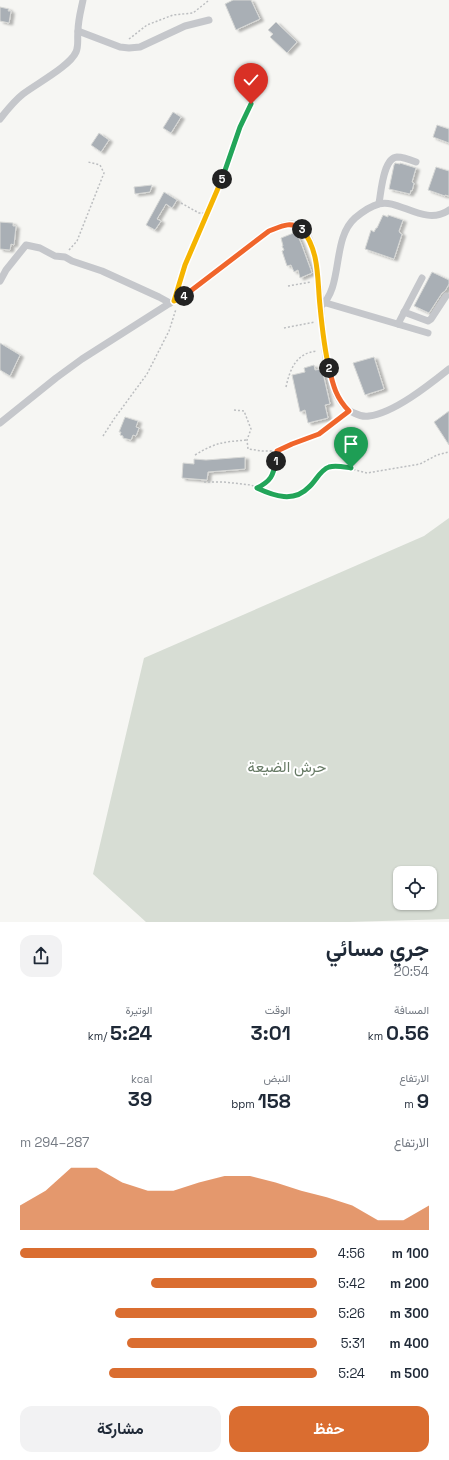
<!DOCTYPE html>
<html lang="ar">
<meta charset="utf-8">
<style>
body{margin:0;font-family:"Space Grotesk",Vazirmatn,sans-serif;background:#f2f2f3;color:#1f2937;direction:rtl;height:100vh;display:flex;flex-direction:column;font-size:15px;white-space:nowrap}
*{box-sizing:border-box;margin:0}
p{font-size:13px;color:#747a83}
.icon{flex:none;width:22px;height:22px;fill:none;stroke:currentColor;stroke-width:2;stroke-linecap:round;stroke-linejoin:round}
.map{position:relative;height:922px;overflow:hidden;direction:ltr}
.details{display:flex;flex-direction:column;background:#fff;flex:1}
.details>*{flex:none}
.fabs{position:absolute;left:393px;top:866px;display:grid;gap:8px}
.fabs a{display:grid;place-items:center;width:44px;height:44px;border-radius:8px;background:#fff;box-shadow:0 1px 3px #0004;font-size:20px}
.pin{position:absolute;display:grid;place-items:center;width:34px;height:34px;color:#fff;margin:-41px -17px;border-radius:50% 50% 50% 0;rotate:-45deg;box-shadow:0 0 4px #0007}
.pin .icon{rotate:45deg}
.km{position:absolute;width:20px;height:20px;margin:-10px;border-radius:50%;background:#222;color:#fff;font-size:11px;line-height:20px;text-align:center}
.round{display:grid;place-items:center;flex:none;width:42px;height:42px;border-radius:12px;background:#f2f2f3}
.summary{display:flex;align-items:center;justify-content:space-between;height:68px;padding:0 20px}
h1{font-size:22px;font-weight:700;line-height:30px}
.figures{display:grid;grid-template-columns:repeat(3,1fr);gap:6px;height:68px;padding:4px 20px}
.figures div{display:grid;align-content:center}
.figures b{font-size:20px;font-weight:700}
.figures small{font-size:11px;font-weight:400}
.figures p{font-size:11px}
.chart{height:112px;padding:8px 20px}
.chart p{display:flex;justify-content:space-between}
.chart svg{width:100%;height:72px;margin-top:4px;fill:#da6d30;opacity:.7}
.cta{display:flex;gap:8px;margin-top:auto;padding:8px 20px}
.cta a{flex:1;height:46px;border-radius:12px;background:#da6d30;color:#fff;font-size:16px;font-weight:700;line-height:46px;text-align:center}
.cta a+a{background:#f2f2f3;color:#1f2937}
ul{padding:0 20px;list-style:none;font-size:13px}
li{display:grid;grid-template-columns:64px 48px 1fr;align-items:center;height:30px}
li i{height:10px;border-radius:5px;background:#da6d30}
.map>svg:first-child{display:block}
.green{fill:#d7ddd4;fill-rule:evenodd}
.building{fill:#a9afb5;stroke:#d7d8d6;filter:url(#shadow)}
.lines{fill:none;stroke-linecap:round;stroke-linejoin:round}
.path{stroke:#bcbec0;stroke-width:1.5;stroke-dasharray:2 2;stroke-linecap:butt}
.minor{stroke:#c5c7cb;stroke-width:7}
.split-1-casing{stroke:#fff;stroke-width:8}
.split-2-casing{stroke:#fff;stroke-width:8}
.split-3-casing{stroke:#fff;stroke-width:8}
.split-4-casing{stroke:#fff;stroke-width:8}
.split-5-casing{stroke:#fff;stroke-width:8}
.split-6-casing{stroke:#fff;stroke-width:8}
.split-1{stroke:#22a559;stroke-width:5}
.split-2{stroke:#f0652b;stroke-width:5}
.split-3{stroke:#f5b400;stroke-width:5}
.split-4{stroke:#f0652b;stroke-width:5}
.split-5{stroke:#f5b400;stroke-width:5}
.split-6{stroke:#22a559;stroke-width:5}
.labels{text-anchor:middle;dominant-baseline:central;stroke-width:4;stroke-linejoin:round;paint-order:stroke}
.park-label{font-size:15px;fill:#677a65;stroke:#fff}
</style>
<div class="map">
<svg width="449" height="922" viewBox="0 0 449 922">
<defs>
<filter id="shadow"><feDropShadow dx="3.5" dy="2" stdDeviation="1" flood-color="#0004"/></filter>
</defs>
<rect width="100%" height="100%" fill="#f6f6f3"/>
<path class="green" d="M 449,518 L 449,919 L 349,922 L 146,922 L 93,874 L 144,658 L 424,536 ZM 400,873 L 430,873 L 430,903 L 400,903 Z"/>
<g class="building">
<path d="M 233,0 L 251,0 L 260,19 L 236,30 L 225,4 Z"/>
<path d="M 0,7 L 9,9 L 8,11 L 11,11 L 9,23 L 0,21 Z"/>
<path d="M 276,22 L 297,42 L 287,53 L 270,37 L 273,34 L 268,30 Z"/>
<path d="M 173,112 L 181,117 L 171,133 L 163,128 Z"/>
<path d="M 437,125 L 449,129 L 449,143 L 433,137 Z"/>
<path d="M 99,133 L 109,140 L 101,152 L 91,145 Z"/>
<path d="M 395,163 L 400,164 L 400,163 L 416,168 L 412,182 L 414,183 L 412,191 L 411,190 L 410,194 L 389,189 L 394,165 Z"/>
<path d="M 436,167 L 449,171 L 449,196 L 445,195 L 445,196 L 428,190 Z"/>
<path d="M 152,185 L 150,192 L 135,194 L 134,187 Z"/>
<path d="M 164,192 L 177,200 L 172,208 L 166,204 L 157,219 L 161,221 L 155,230 L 146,225 Z"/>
<path d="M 383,215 L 388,217 L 388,215 L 403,220 L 399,231 L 400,233 L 402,234 L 394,259 L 365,249 L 371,230 L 374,232 L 376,228 L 377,228 Z"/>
<path d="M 0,222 L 13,223 L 13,226 L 16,226 L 14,245 L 11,244 L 10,250 L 0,249 Z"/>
<path d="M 296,232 L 301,243 L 312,273 L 300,278 L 298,270 L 294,272 L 291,265 L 287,266 L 282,251 L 284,250 L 282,246 L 283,246 L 281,238 Z"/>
<path d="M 432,272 L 449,280 L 449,284 L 445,291 L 442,293 L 429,313 L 414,306 Z"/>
<path d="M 0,343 L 20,355 L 10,376 L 0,370 Z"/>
<path d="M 374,357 L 384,389 L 365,395 L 353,363 Z"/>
<path d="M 314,365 L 315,370 L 322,369 L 330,404 L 325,405 L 328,418 L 308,423 L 305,410 L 300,412 L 292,375 L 305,372 L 304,368 Z"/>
<path d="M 449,411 L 449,445 L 434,422 Z"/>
<path d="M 125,417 L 138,421 L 136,427 L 139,428 L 136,436 L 133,435 L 131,440 L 123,438 L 123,436 L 120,435 L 121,432 L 119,432 Z"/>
<path d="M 245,457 L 245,469 L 208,472 L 207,480 L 182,478 L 183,463 L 194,464 L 194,459 L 206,460 Z"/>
</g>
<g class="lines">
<g class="path">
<path d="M 129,39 L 147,25 L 173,15 L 193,13 L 208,1"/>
<path d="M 181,203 L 199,213 L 207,213"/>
<path d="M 69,250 L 77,241 L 104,173 L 100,165 L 88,162"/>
<path d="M 288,286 L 311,282"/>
<path d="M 177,289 C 187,252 206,217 221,181 C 231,156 239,130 251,104"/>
<path d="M 284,328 L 315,322"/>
<path d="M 286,387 C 290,369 296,353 317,351"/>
<path d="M 234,410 L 244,411 L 251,429 L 247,440 L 248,449 L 262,451 L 277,451 L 292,444 L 319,434 L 344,415"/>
<path d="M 103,436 L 114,419 L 147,374 L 169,331 L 176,309"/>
<path d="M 195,455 C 216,442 224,442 247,440"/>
<path d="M 204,482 L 224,482 L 251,485 L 267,492 L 287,498 L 299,495 L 309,487 L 318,476 L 329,467 L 340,466 L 367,473 L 420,464 L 437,455 L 449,452"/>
<path d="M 258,487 C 274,480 277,468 277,451"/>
</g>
<g class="minor">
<path d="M 78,31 L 120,47 L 129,48 L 140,47 L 185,26 L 209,20"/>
<path d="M 0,119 C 7,110 14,101 23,94 C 36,84 70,66 76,52 C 79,45 77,38 78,31 C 78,20 81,10 83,0"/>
<path d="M 379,203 C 381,193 383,158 397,157 C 403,157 411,160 416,162"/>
<path d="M 0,281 L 6,270 L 26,245 L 40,248 L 55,256 L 65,257 L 72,261 L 102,271 L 159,297 L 170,303"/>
<path d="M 326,303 L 428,333"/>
<path d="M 320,307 C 344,288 331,239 355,218 C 361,213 371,206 379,204 C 398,198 425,227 449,210"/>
<path d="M 404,312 L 428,321 L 431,319 L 446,296"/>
<path d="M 398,324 L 422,278"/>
<path d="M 0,423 L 56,378 L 82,359 L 170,303 L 187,294 L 269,231 C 276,228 284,224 292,224 C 337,228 304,393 354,413 C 358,415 364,417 369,416 C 394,413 429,385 449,369"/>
</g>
</g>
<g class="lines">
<g class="split-1-casing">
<path id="split-1" d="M 276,461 C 273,476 271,481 257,488 C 274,496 294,503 309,487 C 316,481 320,470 329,467 C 336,465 344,467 351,468"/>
</g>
<g class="split-2-casing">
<path id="split-2" d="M 276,461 L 277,451 L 292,444 L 319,434 L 349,411 C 336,398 333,385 329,368"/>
</g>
<g class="split-3-casing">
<path id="split-3" d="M 302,229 C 320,252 317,279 320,306 C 322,327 324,347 329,368"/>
</g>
<g class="split-4-casing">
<path id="split-4" d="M 184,296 L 269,231 C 282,226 290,221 302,229"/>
</g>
<g class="split-5-casing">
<path id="split-5" d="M 184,296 L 174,301 L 185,265 L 222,179"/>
</g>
<g class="split-6-casing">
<path id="split-6" d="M 222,179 L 240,127 L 251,104"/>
</g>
<use href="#split-1" class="split-1"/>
<use href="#split-2" class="split-2"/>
<use href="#split-3" class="split-3"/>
<use href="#split-4" class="split-4"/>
<use href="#split-5" class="split-5"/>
<use href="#split-6" class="split-6"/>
</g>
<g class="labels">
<g class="park-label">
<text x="287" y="766">حرش الضيعة</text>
</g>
</g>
</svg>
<div class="fabs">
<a><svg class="icon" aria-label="locate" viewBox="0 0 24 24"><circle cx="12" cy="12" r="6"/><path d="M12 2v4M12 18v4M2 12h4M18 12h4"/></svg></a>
</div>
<div class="pin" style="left:351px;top:468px;background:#1e9e55"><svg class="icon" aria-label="arrive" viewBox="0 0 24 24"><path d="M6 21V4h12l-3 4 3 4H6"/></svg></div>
<div class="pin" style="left:251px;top:104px;background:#d93025"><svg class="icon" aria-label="check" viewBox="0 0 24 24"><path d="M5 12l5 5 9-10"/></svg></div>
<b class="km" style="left:276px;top:461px">1</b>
<b class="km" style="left:329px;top:368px">2</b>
<b class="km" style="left:302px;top:229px">3</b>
<b class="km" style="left:184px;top:296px">4</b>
<b class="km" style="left:222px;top:179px">5</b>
</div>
<section class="details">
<div class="summary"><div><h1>جري مسائي</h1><p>20:54</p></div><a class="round"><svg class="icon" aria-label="share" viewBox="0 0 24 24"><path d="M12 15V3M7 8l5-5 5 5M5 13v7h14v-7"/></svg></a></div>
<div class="figures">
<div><p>المسافة</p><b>0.56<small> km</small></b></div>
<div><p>الوقت</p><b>3:01</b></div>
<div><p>الوتيرة</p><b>5:24<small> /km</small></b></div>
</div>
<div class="figures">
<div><p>الارتفاع</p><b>9<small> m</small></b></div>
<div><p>النبض</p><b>158<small> bpm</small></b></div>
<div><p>kcal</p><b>39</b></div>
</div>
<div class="chart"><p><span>الارتفاع</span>287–294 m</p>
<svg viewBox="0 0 160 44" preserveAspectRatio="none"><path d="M0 44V29L10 20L20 6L30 6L40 15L50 20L60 20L70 15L80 11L90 11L100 15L110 20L120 24L130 29L140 38L150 38L160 29V44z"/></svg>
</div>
<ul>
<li><b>100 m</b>4:56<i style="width:100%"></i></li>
<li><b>200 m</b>5:42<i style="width:56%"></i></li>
<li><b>300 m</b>5:26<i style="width:68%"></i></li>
<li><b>400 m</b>5:31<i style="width:64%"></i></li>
<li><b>500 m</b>5:24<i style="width:70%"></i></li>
</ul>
<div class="cta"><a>حفظ</a><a>مشاركة</a></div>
</section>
